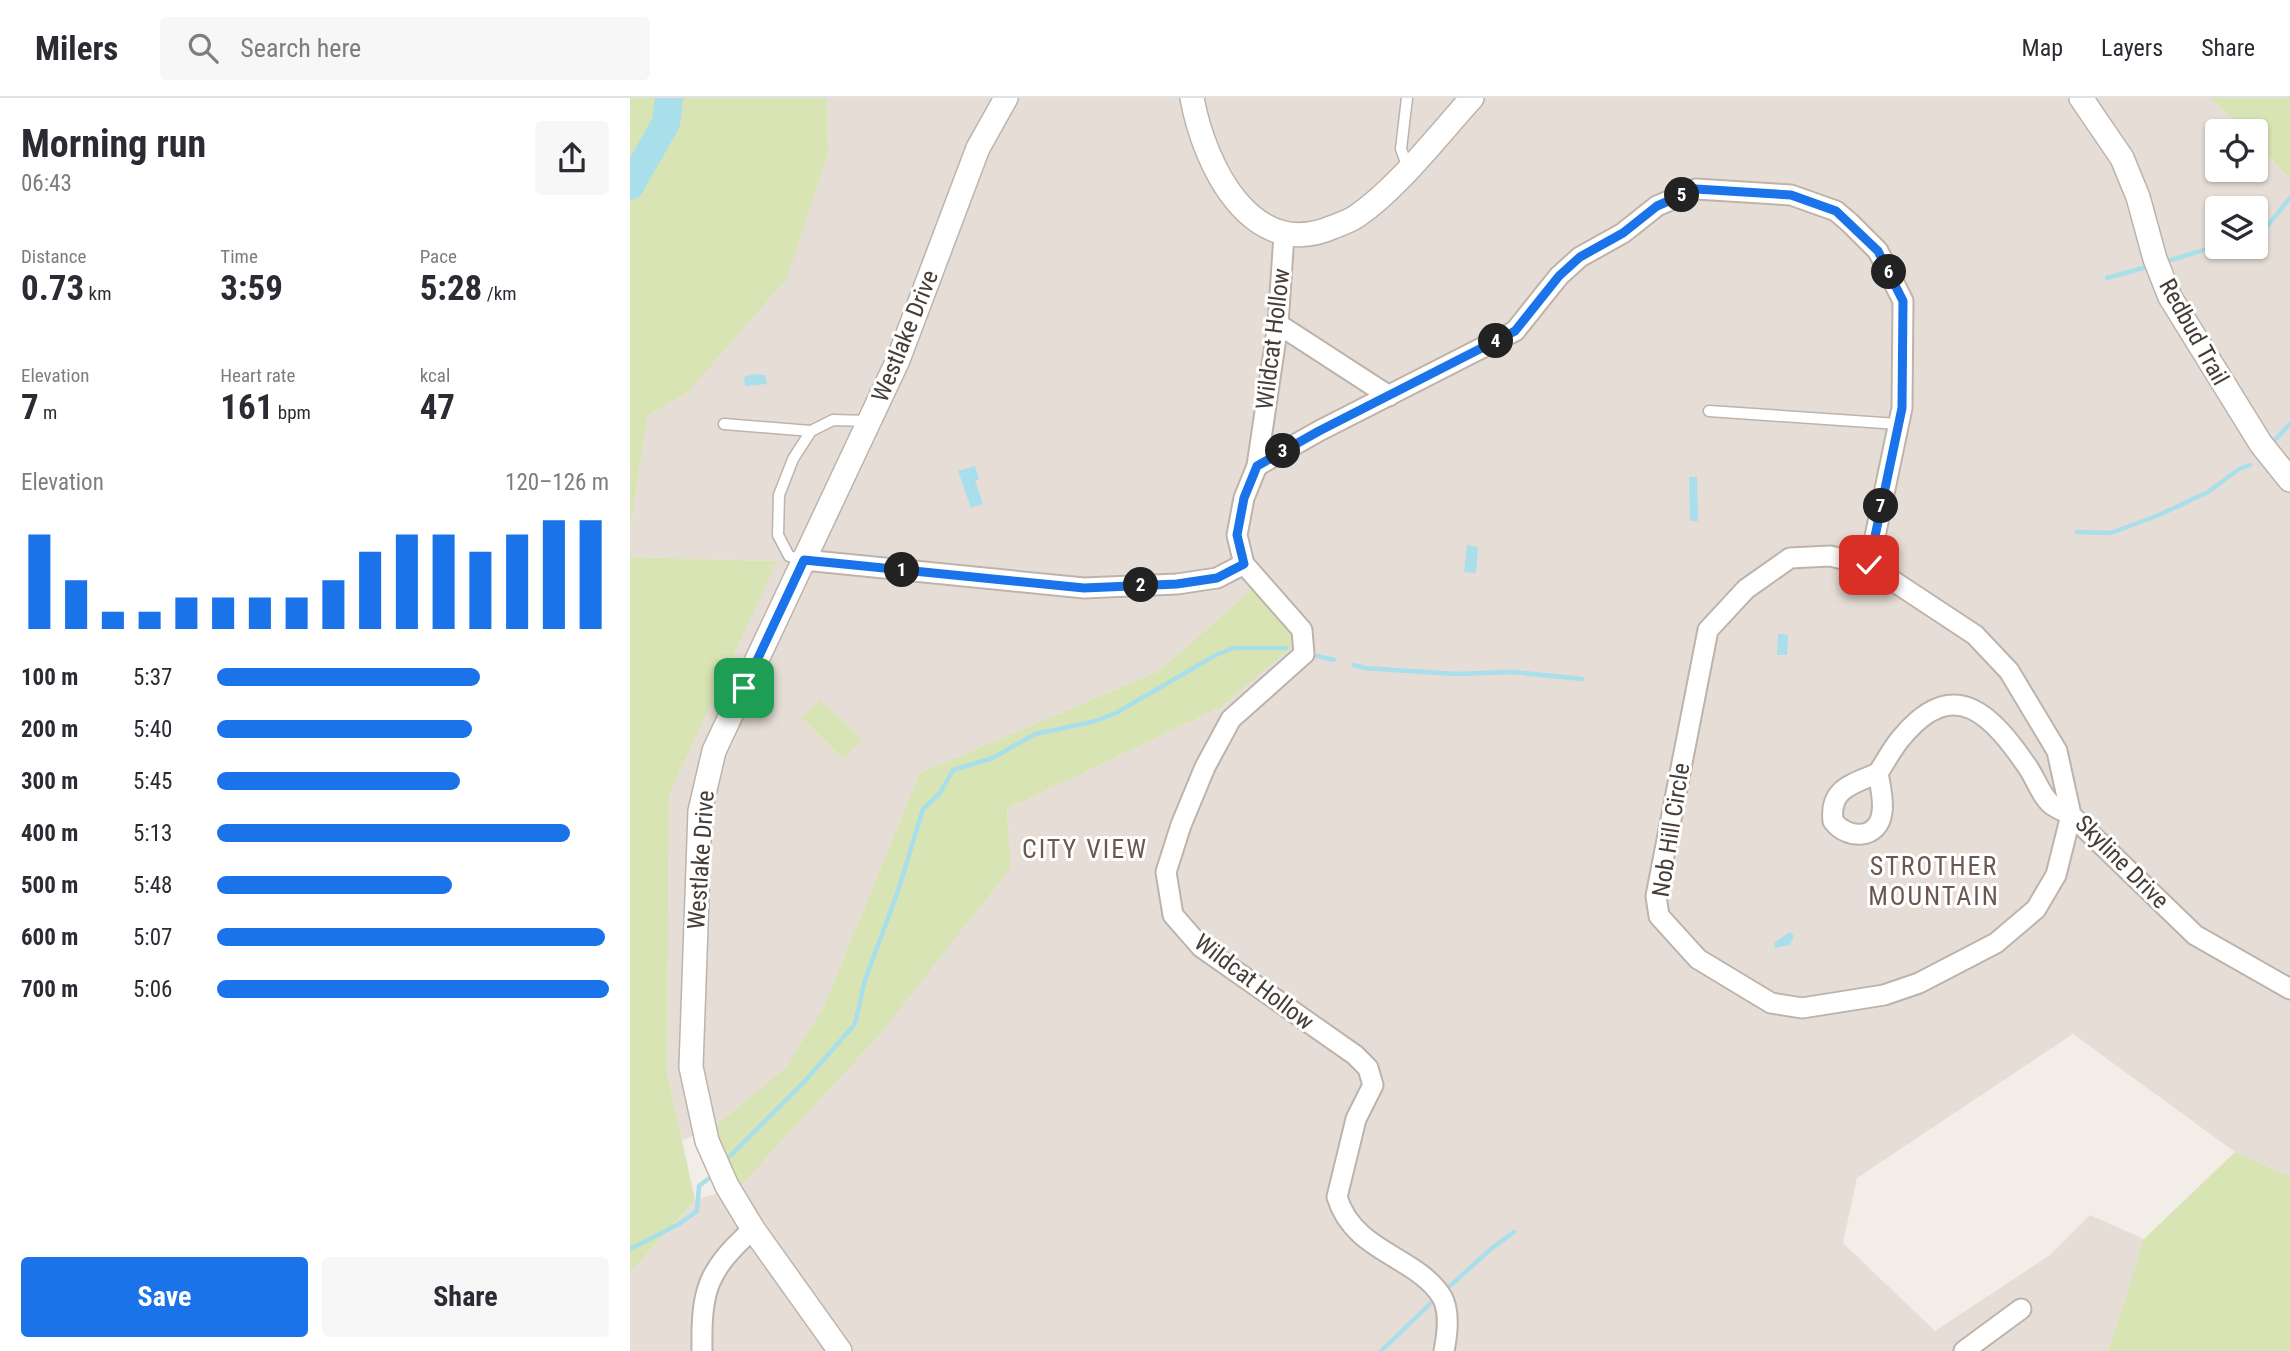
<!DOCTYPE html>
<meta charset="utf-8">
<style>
body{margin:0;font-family:"Roboto Condensed",sans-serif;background:#f7f7f7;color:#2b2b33;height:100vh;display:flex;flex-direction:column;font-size:26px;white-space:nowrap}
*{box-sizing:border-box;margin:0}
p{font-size:23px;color:#7c7c81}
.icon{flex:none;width:38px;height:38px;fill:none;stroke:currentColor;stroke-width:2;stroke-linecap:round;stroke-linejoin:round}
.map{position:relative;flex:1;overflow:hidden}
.side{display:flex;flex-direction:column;background:#fff;width:630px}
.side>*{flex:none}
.controls{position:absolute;left:1575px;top:21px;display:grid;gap:14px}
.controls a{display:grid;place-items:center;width:63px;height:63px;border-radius:7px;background:#fff;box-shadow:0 2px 5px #0004;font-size:35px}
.pin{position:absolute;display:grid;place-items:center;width:60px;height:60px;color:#fff;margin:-30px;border-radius:14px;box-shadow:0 4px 10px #0006}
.km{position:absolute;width:35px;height:35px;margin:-18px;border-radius:50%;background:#222;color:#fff;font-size:19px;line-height:35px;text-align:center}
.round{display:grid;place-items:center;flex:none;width:74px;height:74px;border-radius:7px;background:#f7f7f7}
.head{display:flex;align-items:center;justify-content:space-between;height:119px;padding:0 21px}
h1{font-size:38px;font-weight:700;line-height:52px}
.stats{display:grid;grid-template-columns:repeat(3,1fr);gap:10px;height:119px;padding:7px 21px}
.stats div{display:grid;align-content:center}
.stats b{font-size:35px;font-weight:700}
.stats small{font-size:19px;font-weight:400}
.stats p{font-size:19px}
.chart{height:196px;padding:14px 21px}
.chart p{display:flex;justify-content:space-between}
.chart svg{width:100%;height:126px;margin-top:7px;stroke:#1a73e8;stroke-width:6}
.primary-button{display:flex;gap:14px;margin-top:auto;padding:14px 21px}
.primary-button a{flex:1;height:80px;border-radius:7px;background:#1a73e8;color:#fff;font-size:28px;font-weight:700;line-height:80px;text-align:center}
.primary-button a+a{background:#f7f7f7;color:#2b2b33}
ul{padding:0 21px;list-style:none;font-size:23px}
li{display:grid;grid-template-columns:112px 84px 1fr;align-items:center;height:52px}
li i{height:18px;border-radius:9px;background:#1a73e8}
header{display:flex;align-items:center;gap:42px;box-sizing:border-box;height:98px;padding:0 35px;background:#fff;border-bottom:2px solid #e1e1e2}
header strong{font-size:33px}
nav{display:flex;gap:38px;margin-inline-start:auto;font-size:24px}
.search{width:490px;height:63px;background:#f7f7f7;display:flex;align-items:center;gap:18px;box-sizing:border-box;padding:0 24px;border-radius:7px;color:#7c7c81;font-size:26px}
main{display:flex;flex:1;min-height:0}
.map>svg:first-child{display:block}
.residential{fill:#e6ded6;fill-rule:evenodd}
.green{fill:#d9e4b4}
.water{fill:#a9deeb}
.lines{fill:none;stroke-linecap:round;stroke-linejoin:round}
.stream{stroke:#a9deeb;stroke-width:4.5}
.river{stroke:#a9deeb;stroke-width:28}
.service-casing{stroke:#beb3ab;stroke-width:13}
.minor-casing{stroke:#beb3ab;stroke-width:23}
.tertiary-casing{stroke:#beb3ab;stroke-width:26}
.service{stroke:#fff;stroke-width:10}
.minor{stroke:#fff;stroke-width:19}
.tertiary{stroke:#fff;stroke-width:23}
.route-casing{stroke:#fff;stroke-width:14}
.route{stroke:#1a73e8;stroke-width:9}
.labels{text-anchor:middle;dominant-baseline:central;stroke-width:6;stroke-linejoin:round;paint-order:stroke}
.street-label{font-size:24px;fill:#463d37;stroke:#fff}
.neighbourhood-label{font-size:26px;letter-spacing:2px;fill:#68584f;stroke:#fff}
</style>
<header>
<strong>Milers</strong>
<div class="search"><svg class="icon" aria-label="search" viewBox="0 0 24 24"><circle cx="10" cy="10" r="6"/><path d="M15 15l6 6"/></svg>Search here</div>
<nav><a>Map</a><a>Layers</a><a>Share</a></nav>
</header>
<main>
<section class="side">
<div class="head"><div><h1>Morning run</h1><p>06:43</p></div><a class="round"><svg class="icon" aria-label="share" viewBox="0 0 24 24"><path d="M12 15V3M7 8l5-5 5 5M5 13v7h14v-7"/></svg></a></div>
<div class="stats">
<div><p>Distance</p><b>0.73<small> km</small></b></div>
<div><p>Time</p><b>3:59</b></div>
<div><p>Pace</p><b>5:28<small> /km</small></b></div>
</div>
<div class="stats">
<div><p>Elevation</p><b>7<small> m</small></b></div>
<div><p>Heart rate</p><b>161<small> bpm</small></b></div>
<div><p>kcal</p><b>47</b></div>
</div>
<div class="chart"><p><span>Elevation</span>120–126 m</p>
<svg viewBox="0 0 160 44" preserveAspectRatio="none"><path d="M5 44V11M15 44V27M25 44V38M35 44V38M45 44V33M55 44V33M65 44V33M75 44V33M85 44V27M95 44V17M105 44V11M115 44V11M125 44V17M135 44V11M145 44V6M155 44V6"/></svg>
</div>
<ul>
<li><b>100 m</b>5:37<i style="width:67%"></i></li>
<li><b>200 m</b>5:40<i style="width:65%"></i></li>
<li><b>300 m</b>5:45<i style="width:62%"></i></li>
<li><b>400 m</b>5:13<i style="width:90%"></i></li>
<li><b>500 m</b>5:48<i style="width:60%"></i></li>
<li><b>600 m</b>5:07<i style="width:99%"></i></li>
<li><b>700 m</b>5:06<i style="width:100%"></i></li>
</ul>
<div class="primary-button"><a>Save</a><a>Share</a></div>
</section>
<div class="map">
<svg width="1660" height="1253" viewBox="0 0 1660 1253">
<rect width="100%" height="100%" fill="#f3ede8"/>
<path class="residential" d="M 197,0 L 1581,0 L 1614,33 L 1587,33 L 1587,72 L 1626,72 L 1626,46 L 1660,81 L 1660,1078 L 1605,1054 L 1443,936 L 1227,1080 L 1213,1145 L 1305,1233 L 1420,1157 L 1460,1117 L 1514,1141 L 1478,1253 L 0,1253 L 0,1175 L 65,1102 L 109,1089 L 381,769 L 377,711 L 589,610 L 622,491 L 529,573 L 290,675 L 194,908 L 158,969 L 83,1030 L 52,1042 L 37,974 L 39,697 L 146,463 L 0,459 L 0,432 L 18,317 L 57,295 L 198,55 ZM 1587,110 L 1626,110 L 1626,149 L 1587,149 Z"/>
<g class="green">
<path d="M 0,0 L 197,0 L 198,55 L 157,180 L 57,295 L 18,317 L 0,432 Z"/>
<path d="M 1581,0 L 1660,0 L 1660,81 L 1626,45 L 1626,33 L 1614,33 Z"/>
<path d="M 0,459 L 147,463 L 39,697 L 37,974 L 65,1102 L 0,1175 Z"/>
<path d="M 622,491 L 662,534 L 661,550 L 589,610 L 377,711 L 381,769 L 251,935 L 109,1089 L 83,1030 L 157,969 L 194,908 L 290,675 L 529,573 Z"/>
<path d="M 190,602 L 232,642 L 213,661 L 172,620 Z"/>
<path d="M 1605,1054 L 1660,1078 L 1660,1253 L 1478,1253 L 1514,1141 Z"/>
</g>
<g class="water">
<path d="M 125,276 L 135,277 L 137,286 L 115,288 L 114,279 Z"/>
<path d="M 345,368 L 349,381 L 345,383 L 353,406 L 341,410 L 328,373 Z"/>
<path d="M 1059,379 L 1067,379 L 1068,423 L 1060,423 Z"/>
<path d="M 837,447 L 848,449 L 846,475 L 834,474 Z"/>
<path d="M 1148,536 L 1158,537 L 1157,557 L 1147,557 Z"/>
<path d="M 1160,834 L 1164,838 L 1160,847 L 1144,850 L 1145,844 Z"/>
</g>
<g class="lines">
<g class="stream">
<path d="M 1626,132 L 1638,127 L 1660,100"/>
<path d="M 1541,162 L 1587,148"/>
<path d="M 1477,180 L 1513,170"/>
<path d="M 1645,342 L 1660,326"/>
<path d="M 1447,434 L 1481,435 L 1529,417 L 1578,394 L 1609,371 L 1620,367"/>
<path d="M 687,558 L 704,562"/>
<path d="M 724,567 L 735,570 L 825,576 L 883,574 L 952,581"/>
<path d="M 99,1059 L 174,984 L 225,926 L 235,882 L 268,793 L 293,711 L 310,695 L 323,672 L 363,660 L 405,636 L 466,623 L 486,615 L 586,557 L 603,550 L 656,550"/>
<path d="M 0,1151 L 49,1126 L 67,1113 L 69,1088 L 78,1081"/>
<path d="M 820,1188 L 862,1150 L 884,1134"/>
<path d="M 751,1253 L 800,1206"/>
</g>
<path class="river" d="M 0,88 L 36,25 L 39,0"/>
<g class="service-casing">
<g id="service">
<path d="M 777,0 L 771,51 L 778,70"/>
<path d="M 1079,313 L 1268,326"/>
<path d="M 94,326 L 181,333"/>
<path d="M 173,462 L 159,458 L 148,437 L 149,397 L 163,361 L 181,333 L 203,322 L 237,323"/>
</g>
</g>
<g class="minor-casing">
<g id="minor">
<path d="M 654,137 L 648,226 L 627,368 L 614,400 L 607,437 L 614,466 L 672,532 L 674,556 L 601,621 L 575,669 L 551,727 L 536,774 L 543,817 L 571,849 L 725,957 L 738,970 L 743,987 L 726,1021 L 707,1099 C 724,1155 787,1158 812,1199 C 820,1213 817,1238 814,1253"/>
<path d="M 648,226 L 759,298"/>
<path d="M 627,368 L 689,333 L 885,233 L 929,178 L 950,159 L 993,135 L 1027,108 L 1066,91 L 1161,97 L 1206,113 L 1220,125 L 1248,153 L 1273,203 L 1272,310 L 1239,467"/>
<path d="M 174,462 L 454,490 L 547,486 L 587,480 L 614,466"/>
<path d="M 1248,675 C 1256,663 1263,649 1272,639 C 1325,575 1363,618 1399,671 C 1406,682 1412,699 1422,707 C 1428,711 1435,714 1441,717 L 1426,777 L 1406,811 L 1366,845 L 1289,885 L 1254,897 L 1172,910 L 1141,905 L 1068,861 L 1029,818 L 1026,798 L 1078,532 L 1116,491 L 1160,460 L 1200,458 L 1239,467 L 1345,537 L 1379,573 L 1427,653 L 1441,717 L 1565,837 L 1660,891"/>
<path d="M 1248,675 C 1250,687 1254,702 1252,714 C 1249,742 1217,742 1203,723 C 1199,690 1223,686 1248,675 Z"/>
<path d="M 72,1253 C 71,1191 77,1173 123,1131"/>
<path d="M 1334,1253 L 1391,1211"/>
</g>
</g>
<g class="tertiary-casing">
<g id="tertiary">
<path d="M 562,0 C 574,66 621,165 703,129 C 711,126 720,123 727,118 C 767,91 809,36 842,0"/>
<path d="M 1451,0 L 1492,60 L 1508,99 L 1525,161 L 1540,199 L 1631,346 L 1660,382"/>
<path d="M 210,1253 L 123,1131 L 97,1088 L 77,1043 L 61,969 L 70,713 L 84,653 L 268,262 L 348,50 L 376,0"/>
</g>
</g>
<use href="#service" class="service"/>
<use href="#minor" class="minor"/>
<use href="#tertiary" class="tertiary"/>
</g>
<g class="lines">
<g class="route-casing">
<path id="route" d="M 114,590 L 174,462 L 454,490 L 547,486 L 587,480 L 614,466 L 607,437 L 614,400 L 627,368 L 689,333 L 885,233 L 929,178 L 950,159 L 993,135 L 1027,108 L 1066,91 L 1161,97 L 1206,113 L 1248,153 L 1273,203 L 1272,310 L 1239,467"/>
</g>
<use href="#route" class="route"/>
</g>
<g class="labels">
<g class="street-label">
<text transform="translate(1564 234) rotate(61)">Redbud Trail</text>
<text transform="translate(275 238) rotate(-68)">Westlake Drive</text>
<text transform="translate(643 241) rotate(-83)">Wildcat Hollow</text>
<text transform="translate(1041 732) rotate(-81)">Nob Hill Circle</text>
<text transform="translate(71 762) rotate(-86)">Westlake Drive</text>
<text transform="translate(1492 764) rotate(45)">Skyline Drive</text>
<text transform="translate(624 884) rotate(37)">Wildcat Hollow</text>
</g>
<g class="neighbourhood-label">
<text x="455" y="751">CITY VIEW</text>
<text x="1304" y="768">STROTHER<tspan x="1304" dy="30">MOUNTAIN</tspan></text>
</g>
</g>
</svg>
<div class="controls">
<a><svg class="icon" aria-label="locate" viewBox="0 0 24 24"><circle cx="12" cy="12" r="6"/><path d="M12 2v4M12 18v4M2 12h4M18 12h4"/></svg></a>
<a><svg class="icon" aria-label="layers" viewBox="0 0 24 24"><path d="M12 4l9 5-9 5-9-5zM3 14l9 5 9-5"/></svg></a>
</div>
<div class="pin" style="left:114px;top:590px;background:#1e9e55"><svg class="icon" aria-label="arrive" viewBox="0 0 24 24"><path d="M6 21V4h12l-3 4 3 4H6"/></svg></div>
<div class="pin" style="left:1239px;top:467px;background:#d93025"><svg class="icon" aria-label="check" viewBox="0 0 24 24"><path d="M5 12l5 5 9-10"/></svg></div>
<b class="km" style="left:272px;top:472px">1</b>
<b class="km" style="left:511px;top:487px">2</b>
<b class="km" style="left:653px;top:353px">3</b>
<b class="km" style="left:866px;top:243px">4</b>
<b class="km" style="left:1052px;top:97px">5</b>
<b class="km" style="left:1259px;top:174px">6</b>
<b class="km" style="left:1251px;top:408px">7</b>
</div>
</main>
